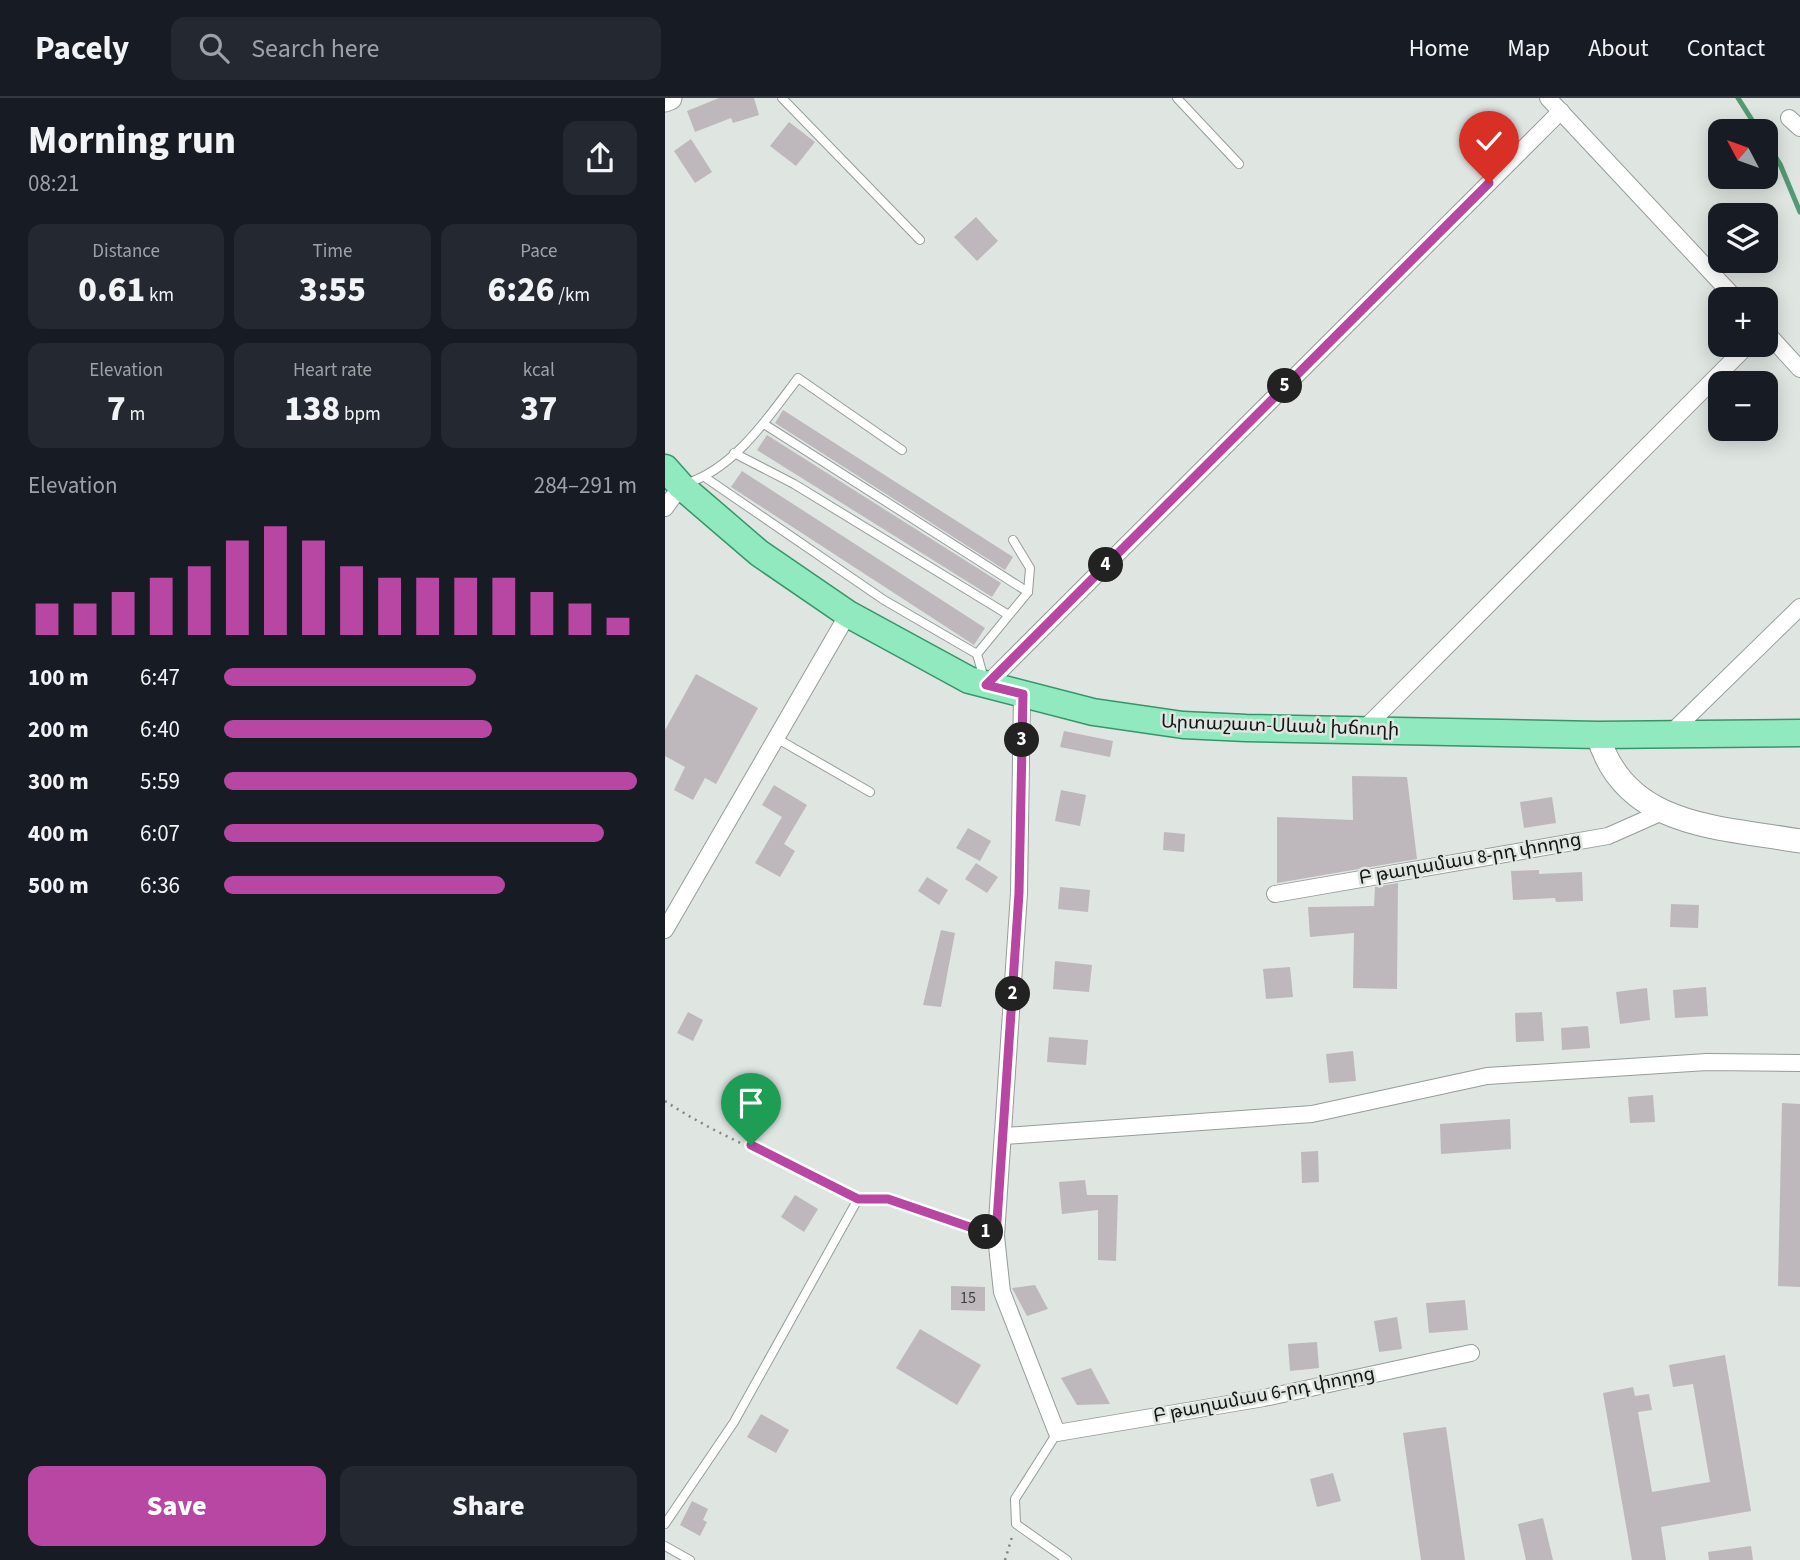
<!DOCTYPE html>
<meta charset="utf-8">
<style>
body{margin:0;font-family:"Source Sans 3","Noto Sans Armenian",sans-serif;background:#242831;color:#f1f3f6;height:100vh;display:flex;flex-direction:column;font-size:26px;white-space:nowrap}
*{box-sizing:border-box;margin:0}
p{font-size:23px;color:#9ea1a6}
.icon{flex:none;width:38px;height:38px;fill:none;stroke:currentColor;stroke-width:2;stroke-linecap:round;stroke-linejoin:round}
.map{position:relative;flex:1;overflow:hidden}
.drawer{display:flex;flex-direction:column;background:#171b24;width:665px}
.drawer>*{flex:none}
.needle{width:46px;rotate:311deg}
.tools{position:absolute;left:1043px;top:21px;display:grid;gap:14px}
.tools a{display:grid;place-items:center;width:70px;height:70px;border-radius:14px;background:#171b24;box-shadow:0 4px 18px #0003;font-size:35px}
.pin{position:absolute;display:grid;place-items:center;width:60px;height:60px;color:#fff;margin:-72px -30px;border-radius:50% 50% 50% 0;rotate:-45deg;box-shadow:0 0 7px #0007}
.pin .icon{rotate:45deg}
.km{position:absolute;width:35px;height:35px;margin:-18px;border-radius:50%;background:#222;color:#fff;font-size:19px;line-height:35px;text-align:center}
.round{display:grid;place-items:center;flex:none;width:74px;height:74px;border-radius:14px;background:#242831}
.head{display:flex;align-items:center;justify-content:space-between;height:119px;padding:0 28px}
h1{font-size:38px;font-weight:800;line-height:52px}
.stats{display:grid;grid-template-columns:repeat(3,1fr);gap:10px;height:119px;padding:7px 28px}
.stats div{display:grid;align-content:center;border-radius:14px;background:#242831;text-align:center}
.stats b{font-size:35px;font-weight:800}
.stats small{font-size:19px;font-weight:400}
.stats p{font-size:19px}
.chart{height:196px;padding:14px 28px}
.chart p{display:flex;justify-content:space-between}
.chart svg{width:100%;height:126px;margin-top:7px;stroke:#b747a2;stroke-width:6}
.primary-button{display:flex;gap:14px;margin-top:auto;padding:14px 28px}
.primary-button a{flex:1;height:80px;border-radius:14px;background:#b747a2;color:#fff;font-size:28px;font-weight:800;line-height:80px;text-align:center}
.primary-button a+a{background:#242831;color:#f1f3f6}
ul{padding:0 28px;list-style:none;font-size:23px}
li{display:grid;grid-template-columns:112px 84px 1fr;align-items:center;height:52px}
li i{height:18px;border-radius:9px;background:#b747a2}
header{display:flex;align-items:center;gap:42px;box-sizing:border-box;height:98px;padding:0 35px;background:#171b24;border-bottom:2px solid #363941}
header strong{font-size:33px}
nav{display:flex;gap:38px;margin-inline-start:auto;font-size:24px}
.search{width:490px;height:63px;background:#242831;display:flex;align-items:center;gap:18px;box-sizing:border-box;padding:0 24px;border-radius:14px;color:#9ea1a6;font-size:26px}
main{display:flex;flex:1;min-height:0}
.map>svg:first-child{display:block}
.lines{fill:none;stroke-linecap:round;stroke-linejoin:round}
.stream{stroke:#539a74;stroke-width:5}
.building{fill:#beb8bc}
.lane-casing{stroke:#969c99;stroke-width:10}
.street-casing{stroke:#969c99;stroke-width:18}
.secondary-casing{stroke:#969c99;stroke-width:25}
.primary-casing{stroke:#369668;stroke-width:29}
.path{stroke:#818683;stroke-width:2.5;stroke-dasharray:2 5;stroke-linecap:butt}
.lane{stroke:#fff;stroke-width:8}
.street{stroke:#fff;stroke-width:16}
.secondary{stroke:#fff;stroke-width:23}
.primary{stroke:#91e9bf;stroke-width:26}
.route-casing{stroke:#fff;stroke-width:14}
.route{stroke:#b747a2;stroke-width:9}
.labels{text-anchor:middle;dominant-baseline:central;stroke-width:5;stroke-linejoin:round;paint-order:stroke}
.number-label{font-size:16px;fill:#3f3f3f}
.street-label{font-size:19px;fill:#151715;stroke:#dfe5e1}
</style>
<header>
<strong>Pacely</strong>
<div class="search"><svg class="icon" aria-label="search" viewBox="0 0 24 24"><circle cx="10" cy="10" r="6"/><path d="M15 15l6 6"/></svg>Search here</div>
<nav><a>Home</a><a>Map</a><a>About</a><a>Contact</a></nav>
</header>
<main>
<section class="drawer">
<div class="head"><div><h1>Morning run</h1><p>08:21</p></div><a class="round"><svg class="icon" aria-label="share" viewBox="0 0 24 24"><path d="M12 15V3M7 8l5-5 5 5M5 13v7h14v-7"/></svg></a></div>
<div class="stats">
<div><p>Distance</p><b>0.61<small> km</small></b></div>
<div><p>Time</p><b>3:55</b></div>
<div><p>Pace</p><b>6:26<small> /km</small></b></div>
</div>
<div class="stats">
<div><p>Elevation</p><b>7<small> m</small></b></div>
<div><p>Heart rate</p><b>138<small> bpm</small></b></div>
<div><p>kcal</p><b>37</b></div>
</div>
<div class="chart"><p><span>Elevation</span>284–291 m</p>
<svg viewBox="0 0 160 44" preserveAspectRatio="none"><path d="M5 44V33M15 44V33M25 44V29M35 44V24M45 44V20M55 44V11M65 44V6M75 44V11M85 44V20M95 44V24M105 44V24M115 44V24M125 44V24M135 44V29M145 44V33M155 44V38"/></svg>
</div>
<ul>
<li><b>100 m</b>6:47<i style="width:61%"></i></li>
<li><b>200 m</b>6:40<i style="width:65%"></i></li>
<li><b>300 m</b>5:59<i style="width:100%"></i></li>
<li><b>400 m</b>6:07<i style="width:92%"></i></li>
<li><b>500 m</b>6:36<i style="width:68%"></i></li>
</ul>
<div class="primary-button"><a>Save</a><a>Share</a></div>
</section>
<div class="map">
<svg width="1135" height="1462" viewBox="0 0 1135 1462">
<rect width="100%" height="100%" fill="#dfe5e1"/>
<g class="lines">
<g class="stream">
<path d="M 1073,0 L 1094,33"/>
<path d="M 1101,44 L 1115,66 L 1135,114"/>
</g>
</g>
<g class="building">
<path d="M 54,0 L 89,0 L 94,17 L 68,25 L 66,20 L 30,34 L 22,13 Z"/>
<path d="M 124,24 L 150,44 L 131,68 L 105,48 Z"/>
<path d="M 26,41 L 47,74 L 30,85 L 9,53 Z"/>
<path d="M 311,119 L 333,143 L 312,163 L 289,139 Z"/>
<path d="M 118,312 L 348,459 L 340,472 L 110,325 Z"/>
<path d="M 102,337 L 336,485 L 327,499 L 92,352 Z"/>
<path d="M 77,373 L 320,530 L 309,547 L 66,389 Z"/>
<path d="M 31,576 L 93,610 L 51,686 L 40,680 L 28,702 L 9,692 L 20,669 L 0,658 L 0,632 Z"/>
<path d="M 399,633 L 448,643 L 445,659 L 395,649 Z"/>
<path d="M 687,678 L 742,679 L 752,761 L 612,785 L 612,719 L 688,722 Z"/>
<path d="M 109,687 L 142,707 L 119,746 L 130,753 L 115,779 L 90,765 L 117,719 L 97,707 Z"/>
<path d="M 396,692 L 421,697 L 415,728 L 390,723 Z"/>
<path d="M 887,699 L 891,725 L 859,730 L 855,704 Z"/>
<path d="M 303,730 L 326,743 L 315,763 L 291,750 Z"/>
<path d="M 499,734 L 520,736 L 519,754 L 498,752 Z"/>
<path d="M 311,765 L 333,779 L 322,795 L 300,781 Z"/>
<path d="M 874,772 L 874,776 L 917,774 L 918,803 L 891,804 L 890,800 L 848,802 L 846,773 Z"/>
<path d="M 262,779 L 283,792 L 274,807 L 253,793 Z"/>
<path d="M 733,785 L 732,891 L 688,890 L 689,835 L 645,839 L 643,809 L 709,808 L 710,789 Z"/>
<path d="M 395,789 L 425,792 L 423,814 L 393,811 Z"/>
<path d="M 1006,806 L 1034,807 L 1033,830 L 1005,829 Z"/>
<path d="M 276,832 L 290,835 L 276,909 L 258,907 Z"/>
<path d="M 390,863 L 427,867 L 424,894 L 388,891 Z"/>
<path d="M 625,869 L 628,899 L 601,901 L 598,871 Z"/>
<path d="M 1041,889 L 1043,918 L 1010,920 L 1008,892 Z"/>
<path d="M 982,890 L 985,922 L 955,926 L 951,894 Z"/>
<path d="M 23,914 L 38,922 L 28,943 L 12,935 Z"/>
<path d="M 877,914 L 879,943 L 851,944 L 850,915 Z"/>
<path d="M 923,928 L 925,950 L 897,952 L 896,930 Z"/>
<path d="M 384,939 L 423,942 L 421,967 L 382,964 Z"/>
<path d="M 688,953 L 691,983 L 664,985 L 661,956 Z"/>
<path d="M 988,997 L 990,1024 L 965,1025 L 963,999 Z"/>
<path d="M 1117,1005 L 1135,1006 L 1135,1189 L 1113,1188 Z"/>
<path d="M 845,1021 L 846,1051 L 776,1056 L 775,1026 Z"/>
<path d="M 653,1053 L 654,1084 L 637,1085 L 636,1054 Z"/>
<path d="M 420,1082 L 422,1097 L 453,1097 L 451,1163 L 433,1162 L 433,1112 L 397,1116 L 394,1084 Z"/>
<path d="M 130,1097 L 153,1111 L 139,1134 L 116,1119 Z"/>
<path d="M 370,1187 L 383,1211 L 362,1218 L 347,1190 Z"/>
<path d="M 286,1188 L 320,1189 L 320,1213 L 286,1212 Z"/>
<path d="M 800,1202 L 803,1232 L 764,1235 L 761,1205 Z"/>
<path d="M 732,1219 L 737,1251 L 714,1254 L 709,1223 Z"/>
<path d="M 255,1231 L 316,1267 L 292,1307 L 231,1270 Z"/>
<path d="M 652,1244 L 654,1270 L 625,1273 L 623,1246 Z"/>
<path d="M 1060,1257 L 1086,1413 L 996,1429 L 1001,1462 L 967,1462 L 938,1295 L 968,1289 L 970,1298 L 984,1296 L 987,1312 L 973,1314 L 987,1394 L 1045,1384 L 1028,1286 L 1008,1289 L 1004,1267 Z"/>
<path d="M 426,1270 L 445,1306 L 412,1307 L 396,1280 Z"/>
<path d="M 96,1316 L 124,1332 L 111,1355 L 82,1339 Z"/>
<path d="M 781,1329 L 800,1462 L 756,1462 L 738,1335 Z"/>
<path d="M 668,1375 L 676,1403 L 652,1409 L 645,1381 Z"/>
<path d="M 27,1403 L 43,1411 L 38,1422 L 42,1424 L 35,1438 L 15,1427 Z"/>
<path d="M 878,1420 L 888,1462 L 861,1462 L 853,1426 Z"/>
<path d="M 1086,1448 L 1088,1462 L 1044,1462 L 1043,1454 Z"/>
</g>
<g class="lines">
<g class="lane-casing">
<g id="lane">
<path d="M 117,0 L 255,142"/>
<path d="M 512,0 L 574,66"/>
<path d="M 99,326 L 363,494"/>
<path d="M 69,355 L 129,386 L 342,516"/>
<path d="M 41,380 L 219,502 L 312,556"/>
<path d="M 20,386 C 69,371 103,320 133,280 L 237,352"/>
<path d="M 319,581 L 312,556 L 363,494 L 365,470 L 348,442"/>
<path d="M 111,640 L 205,694"/>
<path d="M 392,1335 L 350,1401 L 351,1426 L 402,1462"/>
<path d="M 0,1426 L 69,1324 L 193,1101 L 223,1101 L 331,1138"/>
<path d="M 0,1448 L 25,1462"/>
</g>
</g>
<g class="street-casing">
<g id="street">
<path d="M 883,0 L 1071,201"/>
<path d="M 1124,20 L 1135,30"/>
<path d="M 1101,234 L 1135,271"/>
<path d="M 0,410 L 16,388"/>
<path d="M 321,587 L 896,13"/>
<path d="M 357,596 L 354,795 L 331,1138 L 337,1194 L 392,1335 L 599,1300 L 806,1255"/>
<path d="M 698,632 L 1083,247"/>
<path d="M 1006,635 L 1135,509"/>
<path d="M 610,796 L 943,738 L 995,715"/>
<path d="M 0,832 L 183,516"/>
<path d="M 340,1038 L 647,1016 L 822,978 L 1042,964 L 1135,965"/>
</g>
</g>
<g class="secondary-casing">
<g id="secondary">
<path d="M 0,2 L 5,0"/>
<path d="M 933,637 C 959,730 1055,729 1135,743"/>
</g>
</g>
<g class="primary-casing">
<path id="primary" d="M 0,370 L 16,388 L 94,455 L 183,516 L 304,582 L 428,614 L 518,627 L 581,630 L 933,637 L 1135,635"/>
</g>
<g class="path">
<path d="M 0,1003 C 57,1041 123,1065 184,1096"/>
<path d="M 340,1462 L 347,1439"/>
</g>
<use href="#lane" class="lane"/>
<use href="#street" class="street"/>
<use href="#secondary" class="secondary"/>
<use href="#primary" class="primary"/>
</g>
<g class="lines">
<g class="route-casing">
<path id="route" d="M 86,1047 L 193,1101 L 223,1101 L 331,1138 L 354,795 L 358,596 L 321,587 L 824,85"/>
</g>
<use href="#route" class="route"/>
</g>
<g class="labels">
<g class="number-label">
<text x="303" y="1200">15</text>
</g>
<g class="street-label">
<text transform="translate(615 628) rotate(2)">Արտաշատ-Սևան խճուղի</text>
<text transform="translate(805 761) rotate(-10)">Բ թաղամաս 8-րդ փողոց</text>
<text transform="translate(599 1297) rotate(-11)">Բ թաղամաս 6-րդ փողոց</text>
</g>
</g>
</svg>
<div class="tools">
<a><svg class="needle" viewBox="-14 -14 28 28"><path d="M0-13l5 13h-10z" fill="#e53935"/><path d="M0 13l5-13h-10z" fill="#9ea1a6"/></svg></a>
<a><svg class="icon" aria-label="layers" viewBox="0 0 24 24"><path d="M12 4l9 5-9 5-9-5zM3 14l9 5 9-5"/></svg></a>
<a>+</a>
<a>−</a>
</div>
<div class="pin" style="left:86px;top:1047px;background:#1e9e55"><svg class="icon" aria-label="arrive" viewBox="0 0 24 24"><path d="M6 21V4h12l-3 4 3 4H6"/></svg></div>
<div class="pin" style="left:824px;top:85px;background:#d93025"><svg class="icon" aria-label="check" viewBox="0 0 24 24"><path d="M5 12l5 5 9-10"/></svg></div>
<b class="km" style="left:321px;top:1134px">1</b>
<b class="km" style="left:348px;top:896px">2</b>
<b class="km" style="left:357px;top:642px">3</b>
<b class="km" style="left:441px;top:467px">4</b>
<b class="km" style="left:620px;top:288px">5</b>
</div>
</main>
